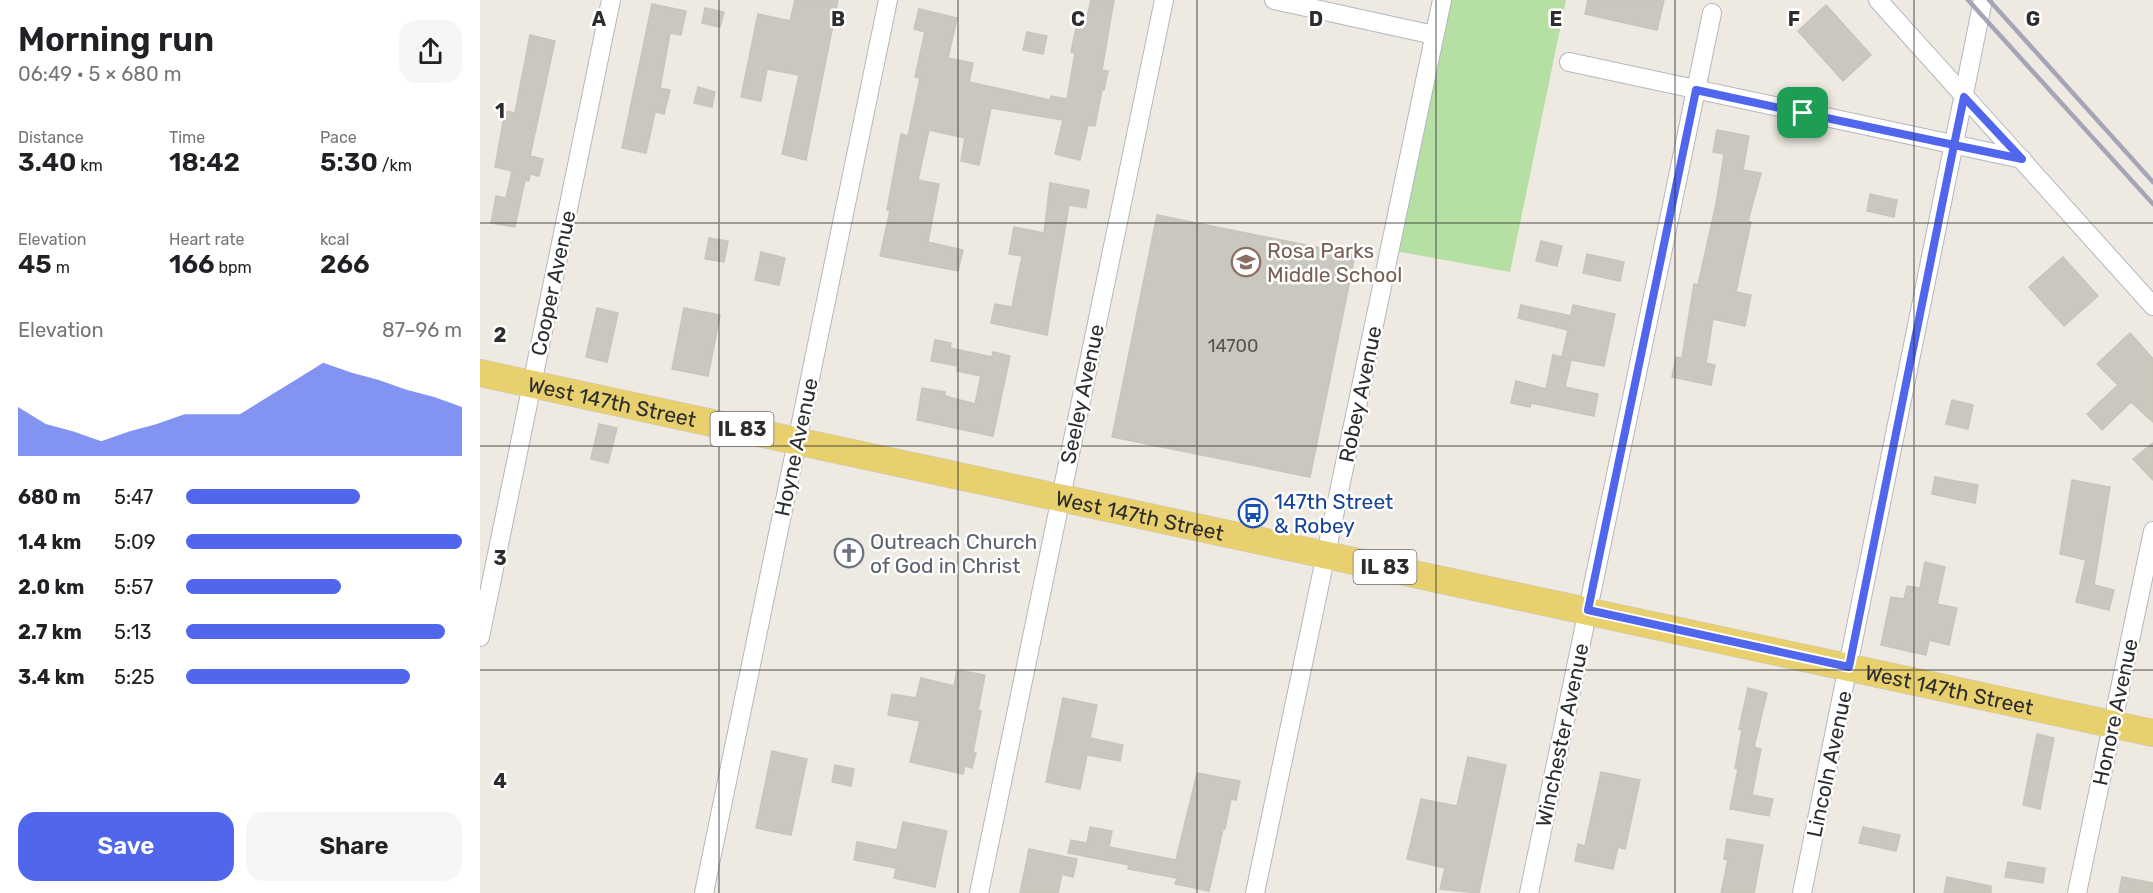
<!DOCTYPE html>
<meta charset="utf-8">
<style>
body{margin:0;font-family:Rubik,sans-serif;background:#f6f6f6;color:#202124;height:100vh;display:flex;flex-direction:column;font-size:22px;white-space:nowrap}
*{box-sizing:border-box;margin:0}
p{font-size:20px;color:#757577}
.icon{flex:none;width:33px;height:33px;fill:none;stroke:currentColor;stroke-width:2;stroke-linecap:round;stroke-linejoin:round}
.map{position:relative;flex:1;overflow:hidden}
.details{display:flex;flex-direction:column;background:#fff;width:480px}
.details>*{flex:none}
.pin{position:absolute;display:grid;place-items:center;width:51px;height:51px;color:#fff;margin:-26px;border-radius:12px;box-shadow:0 3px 9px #0006}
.round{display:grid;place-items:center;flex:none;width:63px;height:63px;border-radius:18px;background:#f6f6f6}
.overview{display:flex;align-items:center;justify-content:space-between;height:102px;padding:0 18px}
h1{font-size:33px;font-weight:600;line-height:45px}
.stats{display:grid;grid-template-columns:repeat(3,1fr);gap:9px;height:102px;padding:6px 18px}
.stats div{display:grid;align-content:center}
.stats b{font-size:26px;font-weight:600}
.stats small{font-size:16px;font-weight:400}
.stats p{font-size:16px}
.chart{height:168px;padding:12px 18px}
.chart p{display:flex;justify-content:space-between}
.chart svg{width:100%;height:108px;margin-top:6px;fill:#5066ec;opacity:.7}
.cta{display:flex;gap:12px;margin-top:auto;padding:12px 18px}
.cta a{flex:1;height:69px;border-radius:18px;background:#5066ec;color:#fff;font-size:24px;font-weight:600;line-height:69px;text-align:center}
.cta a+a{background:#f6f6f6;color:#202124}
ul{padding:0 18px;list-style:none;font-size:20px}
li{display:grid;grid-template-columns:96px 72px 1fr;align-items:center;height:45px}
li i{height:15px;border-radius:8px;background:#5066ec}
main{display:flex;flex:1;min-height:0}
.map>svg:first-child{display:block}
.green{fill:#b5dfa3}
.building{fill:#cac7bf;stroke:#c9c5bb;stroke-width:1.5}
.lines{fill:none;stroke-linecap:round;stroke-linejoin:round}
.minor-casing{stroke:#b5b7bf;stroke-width:20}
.primary-casing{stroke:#c8c8c8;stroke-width:28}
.minor{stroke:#fff;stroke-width:18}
.primary{stroke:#e7d06d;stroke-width:27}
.rail{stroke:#a4a6b6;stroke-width:4.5}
.route-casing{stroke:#fff;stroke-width:12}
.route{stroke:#5066ec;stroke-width:8}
.grid{fill:none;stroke:#2d2d2d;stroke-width:1.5;stroke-opacity:0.55}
.labels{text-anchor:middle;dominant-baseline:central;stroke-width:5;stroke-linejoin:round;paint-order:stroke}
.number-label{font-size:18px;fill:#545452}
.shield{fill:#fff;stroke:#6c6c6c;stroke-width:1.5}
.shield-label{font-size:20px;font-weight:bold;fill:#2d2d2d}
.education-label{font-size:21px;fill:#785e54;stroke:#fff;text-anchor:start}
.street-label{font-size:21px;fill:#2d2d2d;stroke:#fff}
.transit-label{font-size:21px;fill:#164399;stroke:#fff;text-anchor:start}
.worship-label{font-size:21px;fill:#5b616d;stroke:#fff;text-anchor:start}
.grid-label{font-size:20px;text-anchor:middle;font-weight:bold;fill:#2d2d2d;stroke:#fff;stroke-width:5;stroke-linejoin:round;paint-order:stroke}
</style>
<main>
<section class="details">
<div class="overview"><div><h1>Morning run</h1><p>06:49 · 5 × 680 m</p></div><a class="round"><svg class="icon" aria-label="share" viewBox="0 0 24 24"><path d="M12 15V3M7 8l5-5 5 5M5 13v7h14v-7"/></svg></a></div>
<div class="stats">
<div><p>Distance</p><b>3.40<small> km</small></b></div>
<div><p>Time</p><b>18:42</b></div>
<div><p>Pace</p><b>5:30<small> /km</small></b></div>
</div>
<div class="stats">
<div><p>Elevation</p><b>45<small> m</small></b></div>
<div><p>Heart rate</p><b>166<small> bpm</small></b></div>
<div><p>kcal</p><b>266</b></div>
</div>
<div class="chart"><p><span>Elevation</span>87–96 m</p>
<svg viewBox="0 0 160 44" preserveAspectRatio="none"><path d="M0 44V24L10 31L20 34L30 38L40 34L50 31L60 27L70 27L80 27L90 20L100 13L110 6L120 10L130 13L140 17L150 20L160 24V44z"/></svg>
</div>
<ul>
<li><b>680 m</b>5:47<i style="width:63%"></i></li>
<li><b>1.4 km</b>5:09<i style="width:100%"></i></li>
<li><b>2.0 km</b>5:57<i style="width:56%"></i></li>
<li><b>2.7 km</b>5:13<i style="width:94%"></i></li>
<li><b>3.4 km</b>5:25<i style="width:81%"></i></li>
</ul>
<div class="cta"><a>Save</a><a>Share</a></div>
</section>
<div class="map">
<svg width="1673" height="893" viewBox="0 0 1673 893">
<rect width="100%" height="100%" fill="#eee9e1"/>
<path class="green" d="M 962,0 L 1086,0 L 1030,272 L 910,250 Z"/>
<g class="building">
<path d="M 315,0 L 358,0 L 326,160 L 302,154 L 319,75 L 287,69 L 281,101 L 261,97 L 278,14 L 310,21 Z"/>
<path d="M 611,0 L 634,0 L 622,70 L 628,71 L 624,90 L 622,90 L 615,126 L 608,125 L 600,160 L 575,154 L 583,120 L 511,108 L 499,165 L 481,161 L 485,138 L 449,130 L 438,180 L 459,184 L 448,242 L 483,250 L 478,271 L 400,256 L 410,211 L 407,210 L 421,134 L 428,136 L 440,78 L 435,77 L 445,32 L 434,29 L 439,9 L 477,18 L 468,58 L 493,63 L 489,82 L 570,100 L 571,96 L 587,99 L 595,53 L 591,52 L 596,28 L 604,30 Z"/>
<path d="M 1108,0 L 1184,0 L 1177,30 L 1105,14 Z"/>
<path d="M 172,4 L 206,11 L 201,35 L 190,33 L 180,88 L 190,90 L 184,114 L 175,112 L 166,153 L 142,148 Z"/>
<path d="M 1346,5 L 1391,55 L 1363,81 L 1318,31 Z"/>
<path d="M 225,8 L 244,12 L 240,27 L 222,23 Z"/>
<path d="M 547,32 L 567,36 L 563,54 L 543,50 Z"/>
<path d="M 50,35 L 75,41 L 50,156 L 63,159 L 59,176 L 50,174 L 49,181 L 45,180 L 35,227 L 11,223 L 16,196 L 26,198 L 32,171 L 15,167 L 25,111 L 35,113 Z"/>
<path d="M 218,87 L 235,92 L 232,107 L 214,103 Z"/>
<path d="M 1237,130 L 1269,136 L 1263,170 L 1281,173 L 1268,221 L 1271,222 L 1256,292 L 1271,295 L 1265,326 L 1233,319 L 1226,363 L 1235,365 L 1231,385 L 1192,377 L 1196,357 L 1202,358 L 1214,284 L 1218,285 L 1236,204 L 1244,154 L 1233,152 Z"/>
<path d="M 570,183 L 609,190 L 606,208 L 589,205 L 567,335 L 511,323 L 515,304 L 532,307 L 542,256 L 529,254 L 534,227 L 564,233 Z"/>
<path d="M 1390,194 L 1417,200 L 1414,217 L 1387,211 Z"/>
<path d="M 677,215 L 875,255 L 830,477 L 632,437 Z"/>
<path d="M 229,238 L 248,241 L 244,262 L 225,259 Z"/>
<path d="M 1061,241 L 1082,246 L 1077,266 L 1056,261 Z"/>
<path d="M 281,252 L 305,258 L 299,285 L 275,280 Z"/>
<path d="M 1107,254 L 1144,262 L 1140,281 L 1103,273 Z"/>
<path d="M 1583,257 L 1618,296 L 1584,326 L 1549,287 Z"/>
<path d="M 1041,305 L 1091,316 L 1093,305 L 1135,314 L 1124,366 L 1091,360 L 1085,387 L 1118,394 L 1114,416 L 1051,403 L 1050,407 L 1031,403 L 1036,381 L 1066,389 L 1073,355 L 1082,357 L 1088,330 L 1038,318 Z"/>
<path d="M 117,308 L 138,313 L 127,362 L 106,357 Z"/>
<path d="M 204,308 L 240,315 L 228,376 L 192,369 Z"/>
<path d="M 1650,333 L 1673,359 L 1673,422 L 1651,402 L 1622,430 L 1607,414 L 1638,385 L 1617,364 Z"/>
<path d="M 455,340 L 471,343 L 470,348 L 512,357 L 513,352 L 530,356 L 513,436 L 437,420 L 442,388 L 465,392 L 465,396 L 495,404 L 501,376 L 477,371 L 478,366 L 451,361 Z"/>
<path d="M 1472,400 L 1493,405 L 1488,429 L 1466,424 Z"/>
<path d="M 119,424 L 137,428 L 128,463 L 111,459 Z"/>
<path d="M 1673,443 L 1673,480 L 1653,459 Z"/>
<path d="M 1455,477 L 1498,485 L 1495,503 L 1452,494 Z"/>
<path d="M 1592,480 L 1630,487 L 1614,585 L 1634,590 L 1629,610 L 1596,602 L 1606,560 L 1580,554 Z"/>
<path d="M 1445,562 L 1465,567 L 1457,604 L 1477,608 L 1469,645 L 1449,640 L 1446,655 L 1401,645 L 1411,597 L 1424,599 L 1427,586 L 1440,588 Z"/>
<path d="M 477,670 L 505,675 L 498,710 L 501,711 L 493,752 L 496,753 L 492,768 L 485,766 L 483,774 L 430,762 L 440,721 L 408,715 L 412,694 L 436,698 L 441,678 L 474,686 Z"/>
<path d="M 1268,688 L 1287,693 L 1274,747 L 1281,749 L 1272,795 L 1293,799 L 1289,816 L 1250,809 L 1258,769 L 1255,768 L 1262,730 L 1259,729 Z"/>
<path d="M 583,698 L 617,705 L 610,738 L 643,745 L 640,761 L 607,755 L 600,789 L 566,782 Z"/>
<path d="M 1557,734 L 1574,738 L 1560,809 L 1543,805 Z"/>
<path d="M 292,751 L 327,759 L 311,835 L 276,828 Z"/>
<path d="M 988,757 L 1026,765 L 999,893 L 960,889 L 965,868 L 927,859 L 941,799 L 977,806 Z"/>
<path d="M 355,765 L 374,769 L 371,786 L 352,782 Z"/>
<path d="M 1121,772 L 1160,780 L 1145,849 L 1138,847 L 1133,869 L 1095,861 L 1098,844 L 1105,846 Z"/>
<path d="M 717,773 L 760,781 L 756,800 L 751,799 L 745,829 L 743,829 L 729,891 L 695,884 L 697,878 L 648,869 L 649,865 L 588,853 L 591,840 L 607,843 L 610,827 L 632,831 L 629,847 L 696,860 Z"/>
<path d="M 423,822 L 467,831 L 455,887 L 414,878 L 416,868 L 374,860 L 377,842 L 417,850 Z"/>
<path d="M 1383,827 L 1420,835 L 1416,851 L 1379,843 Z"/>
<path d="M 1247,839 L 1283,845 L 1274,893 L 1241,893 L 1248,860 L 1244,859 Z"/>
<path d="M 549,849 L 597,859 L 593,877 L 582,874 L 578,893 L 540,893 Z"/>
<path d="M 1528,862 L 1565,868 L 1563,883 L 1525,877 Z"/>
<path d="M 1467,877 L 1511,886 L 1511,893 L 1464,893 Z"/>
<path d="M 1642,877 L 1673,883 L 1673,893 L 1639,893 Z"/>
</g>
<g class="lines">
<g class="minor-casing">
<g id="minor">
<path d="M 794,0 L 954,35"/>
<path d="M 1398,0 L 1673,306"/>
<path d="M 1089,62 L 1542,159"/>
<path d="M 0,637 L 131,0"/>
<path d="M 224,893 L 408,0"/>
<path d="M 499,893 L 684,0"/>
<path d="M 775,893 L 962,0"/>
<path d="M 1049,893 L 1232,13"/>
<path d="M 1322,893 L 1503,0"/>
<path d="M 1597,893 L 1673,531"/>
</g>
</g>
<g class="primary-casing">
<g id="primary">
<path id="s1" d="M 0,373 L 1673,733"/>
</g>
</g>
<use href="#minor" class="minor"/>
<use href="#primary" class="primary"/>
<g class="rail">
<path d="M 1488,0 L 1673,204"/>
<path d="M 1509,0 L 1673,182"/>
</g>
</g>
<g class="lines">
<g class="route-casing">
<path id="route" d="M 1323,113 L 1216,90 L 1108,610 L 1369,667 L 1474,145 L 1542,159 L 1484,97 L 1474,145 L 1323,113"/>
</g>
<use href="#route" class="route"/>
</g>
<path class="grid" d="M 239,0 L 239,893M 478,0 L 478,893M 717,0 L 717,893M 956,0 L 956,893M 1195,0 L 1195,893M 1434,0 L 1434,893M 0,223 L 1673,223M 0,446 L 1673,446M 0,670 L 1673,670"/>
<defs>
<g id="school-ring" transform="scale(1.5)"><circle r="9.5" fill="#fff" stroke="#8d6e63" stroke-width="1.5"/><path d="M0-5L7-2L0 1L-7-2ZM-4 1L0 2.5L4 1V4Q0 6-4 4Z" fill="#8d6e63"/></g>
<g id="bus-ring" transform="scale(1.5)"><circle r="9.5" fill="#fff" stroke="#1a4fb4" stroke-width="1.5"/><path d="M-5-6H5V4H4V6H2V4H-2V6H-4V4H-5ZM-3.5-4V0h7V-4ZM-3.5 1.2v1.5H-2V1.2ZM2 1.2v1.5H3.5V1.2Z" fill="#1a4fb4"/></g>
<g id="church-ring" transform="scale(1.5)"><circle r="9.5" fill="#fff" stroke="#6b7280" stroke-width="1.5"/><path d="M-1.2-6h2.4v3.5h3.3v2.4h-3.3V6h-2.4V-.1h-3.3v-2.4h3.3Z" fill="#6b7280"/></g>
</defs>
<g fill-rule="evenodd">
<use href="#school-ring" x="766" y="262"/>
<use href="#bus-ring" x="773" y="513"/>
<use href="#church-ring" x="369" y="553"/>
</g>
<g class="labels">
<g class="number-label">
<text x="753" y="346">14700</text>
</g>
<g class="shield">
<rect x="230.5" y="412" width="63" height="34" rx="4.5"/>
<rect x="873.5" y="550" width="63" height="34" rx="4.5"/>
</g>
<g class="shield-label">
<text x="262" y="429">IL 83</text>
<text x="905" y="567">IL 83</text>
</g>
<g class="education-label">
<text x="787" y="250">Rosa Parks<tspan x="787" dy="24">Middle School</tspan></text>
</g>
<g class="street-label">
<text transform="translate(73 283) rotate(-78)">Cooper Avenue</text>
<text transform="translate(602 394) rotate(-78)">Seeley Avenue</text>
<text transform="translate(880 394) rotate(-78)">Robey Avenue</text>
<text stroke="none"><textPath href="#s1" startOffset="135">West 147th Street</textPath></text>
<text transform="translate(316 447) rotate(-78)">Hoyne Avenue</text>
<text stroke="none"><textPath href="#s1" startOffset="675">West 147th Street</textPath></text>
<text stroke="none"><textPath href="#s1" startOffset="1503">West 147th Street</textPath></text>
<text transform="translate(1635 712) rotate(-78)">Honore Avenue</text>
<text transform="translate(1082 735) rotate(-78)">Winchester Avenue</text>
<text transform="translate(1349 764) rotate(-78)">Lincoln Avenue</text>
</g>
<g class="transit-label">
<text x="794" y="501">147th Street<tspan x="794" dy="24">&amp; Robey</tspan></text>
</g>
<g class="worship-label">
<text x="390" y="541">Outreach Church<tspan x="390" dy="24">of God in Christ</tspan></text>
</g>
</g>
<g class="grid-label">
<text x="119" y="26">A</text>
<text x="358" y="26">B</text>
<text x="598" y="26">C</text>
<text x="836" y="26">D</text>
<text x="1076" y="26">E</text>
<text x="1314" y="26">F</text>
<text x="1553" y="26">G</text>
<text x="20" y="118">1</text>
<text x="20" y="342">2</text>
<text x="20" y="565">3</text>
<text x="20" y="788">4</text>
</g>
</svg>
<div class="pin" style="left:1323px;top:113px;background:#1e9e55"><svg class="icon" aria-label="arrive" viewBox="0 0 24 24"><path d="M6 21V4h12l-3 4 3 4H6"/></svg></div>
</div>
</main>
